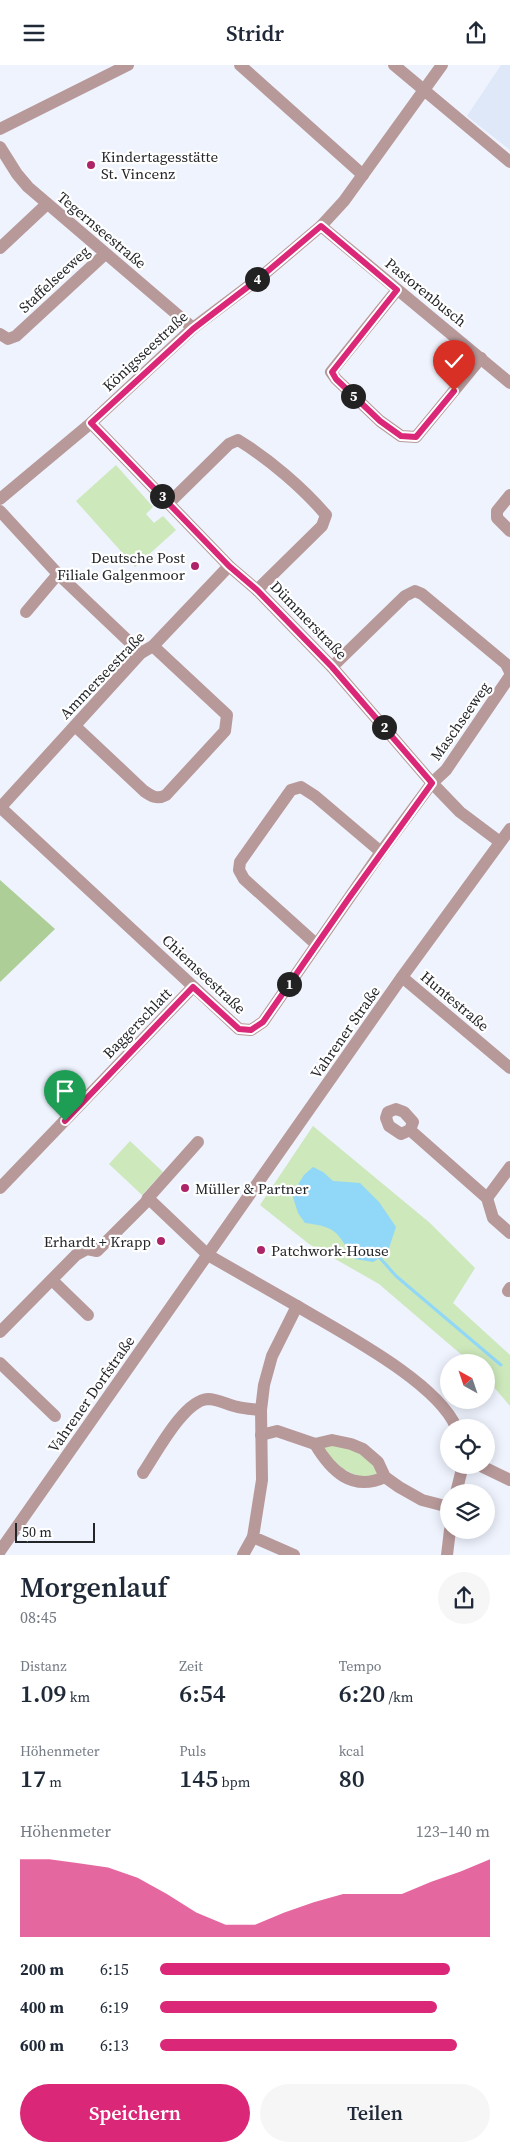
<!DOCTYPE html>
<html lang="de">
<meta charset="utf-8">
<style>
body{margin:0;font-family:"Source Serif 4",serif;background:#f6f6f7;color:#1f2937;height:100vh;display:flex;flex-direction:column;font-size:19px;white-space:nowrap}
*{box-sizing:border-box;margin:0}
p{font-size:16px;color:#747a83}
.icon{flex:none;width:28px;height:28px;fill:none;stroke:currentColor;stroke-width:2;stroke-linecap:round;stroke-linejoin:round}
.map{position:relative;height:1490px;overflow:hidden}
.drawer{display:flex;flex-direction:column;background:#fff;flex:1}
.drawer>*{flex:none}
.needle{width:32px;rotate:320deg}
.fabs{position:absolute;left:440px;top:1289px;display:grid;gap:10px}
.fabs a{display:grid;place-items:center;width:55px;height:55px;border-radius:50%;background:#fff;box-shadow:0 2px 12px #0003;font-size:25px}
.scale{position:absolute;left:15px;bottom:12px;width:80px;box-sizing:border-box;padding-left:5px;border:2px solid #232529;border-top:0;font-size:14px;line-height:18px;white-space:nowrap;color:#232529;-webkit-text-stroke:4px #fff;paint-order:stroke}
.pin{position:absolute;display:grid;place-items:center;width:42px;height:42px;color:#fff;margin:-51px -21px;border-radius:50% 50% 50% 0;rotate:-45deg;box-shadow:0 0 5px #0007}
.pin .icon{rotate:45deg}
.km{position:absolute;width:25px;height:25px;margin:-12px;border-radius:50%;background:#222;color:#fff;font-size:14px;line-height:25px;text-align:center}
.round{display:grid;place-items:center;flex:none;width:52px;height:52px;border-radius:26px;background:#f6f6f7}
.overview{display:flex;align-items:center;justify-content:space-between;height:85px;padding:0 20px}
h1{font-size:28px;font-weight:600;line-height:38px}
.metrics{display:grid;grid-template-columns:repeat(3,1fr);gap:8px;height:85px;padding:5px 20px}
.metrics div{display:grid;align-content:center}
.metrics b{font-size:25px;font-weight:600}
.metrics small{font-size:14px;font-weight:400}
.metrics p{font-size:14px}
.chart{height:140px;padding:10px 20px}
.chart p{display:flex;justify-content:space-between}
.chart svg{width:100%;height:90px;margin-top:5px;fill:#db2777;opacity:.7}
.button{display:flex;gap:10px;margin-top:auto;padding:10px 20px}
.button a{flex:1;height:58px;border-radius:30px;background:#db2777;color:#fff;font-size:20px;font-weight:600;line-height:58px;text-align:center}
.button a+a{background:#f6f6f7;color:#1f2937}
ul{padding:0 20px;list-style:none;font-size:16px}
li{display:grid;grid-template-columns:80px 60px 1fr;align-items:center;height:38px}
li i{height:12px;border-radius:6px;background:#db2777}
header{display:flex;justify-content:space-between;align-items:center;height:65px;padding:0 20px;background:#fff;font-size:22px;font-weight:600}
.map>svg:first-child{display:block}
.built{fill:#dfe8f9}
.green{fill:#cde8bb}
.forest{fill:#adce96}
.water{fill:#90d7f8}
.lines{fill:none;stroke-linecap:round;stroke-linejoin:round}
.stream{stroke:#90d7f8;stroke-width:3}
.minor{stroke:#b8999a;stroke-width:12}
.route-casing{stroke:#fff;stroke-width:10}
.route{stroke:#db2777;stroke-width:6}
.poi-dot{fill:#ad2568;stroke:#fff;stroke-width:2}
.labels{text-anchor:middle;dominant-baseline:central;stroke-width:4.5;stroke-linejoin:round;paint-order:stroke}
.poi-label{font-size:15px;fill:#232529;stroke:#fff;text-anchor:start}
.street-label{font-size:15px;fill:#232529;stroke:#fff}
</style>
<header><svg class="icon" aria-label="menu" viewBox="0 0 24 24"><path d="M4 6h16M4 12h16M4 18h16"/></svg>Stridr<svg class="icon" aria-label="share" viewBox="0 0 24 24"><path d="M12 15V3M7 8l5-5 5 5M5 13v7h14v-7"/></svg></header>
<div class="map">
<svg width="510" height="1490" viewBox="0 0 510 1490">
<rect width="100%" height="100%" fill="#eef3fe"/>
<path class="built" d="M 501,0 L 510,0 L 510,85 L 467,51 Z"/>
<g class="green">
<path d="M 116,400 L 153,442 L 146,449 L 154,458 L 163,451 L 176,465 L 135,502 L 76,436 Z"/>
<path d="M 313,1061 L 430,1158 L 475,1203 L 453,1238 L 510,1290 L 510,1341 L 486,1313 L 486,1298 L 470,1297 L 379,1219 L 309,1179 L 260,1140 Z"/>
<path d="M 130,1076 L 163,1107 L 142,1130 L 109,1099 Z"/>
<path d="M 322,1379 L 346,1380 L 376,1400 L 378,1412 L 363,1414 L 330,1397 Z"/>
</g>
<path class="forest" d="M 0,815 L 55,864 L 0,917 Z"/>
<path class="water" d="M 313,1102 L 323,1107 L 333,1116 L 360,1118 L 379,1137 L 396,1162 L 387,1189 L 373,1197 L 355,1194 C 336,1168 339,1162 305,1158 L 298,1148 L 292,1129 L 304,1110 Z"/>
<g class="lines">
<path class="stream" d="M 380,1193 L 396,1211 L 501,1300"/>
<g class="minor">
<path d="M 240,0 L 363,110"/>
<path d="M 394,0 L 510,97"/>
<path d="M 0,64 L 128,0"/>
<path d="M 0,82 L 17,109 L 28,122 L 193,263"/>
<path d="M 321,161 L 510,318"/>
<path d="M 0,183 L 47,139"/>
<path d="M 397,225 L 331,307 L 336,314 L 380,356 L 401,371 L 416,372 L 481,293"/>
<path d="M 0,269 L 8,274 L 16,271 L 105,189"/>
<path d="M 91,358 L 229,501 L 257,525 L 332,602 L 432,718 L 460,747 L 500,777"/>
<path d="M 510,430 L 497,446 L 497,453 L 510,466"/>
<path d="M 0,434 L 91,358 L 193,263 L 262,211 L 321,161 L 344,136 L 442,0"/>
<path d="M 169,438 L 229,379 L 238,375 C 269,394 303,423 326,450 L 322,461 L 257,525"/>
<path d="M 0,446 L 58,509 L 141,588"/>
<path d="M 26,547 L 58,509"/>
<path d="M 332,602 L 405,531 L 415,526 L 422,529 L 506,599 L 510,607"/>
<path d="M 75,661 L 144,726 C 151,731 157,735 166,730 L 225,666 L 227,650 L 153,581"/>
<path d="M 0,743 L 141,588 L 153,581 L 229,501"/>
<path d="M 1,743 L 239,964 L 251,965 L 263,957 L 381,787 L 432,718 L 446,705 L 510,611"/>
<path d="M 316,879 L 244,814 L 239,805 L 240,797 L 291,725 L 301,722 L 315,731 L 381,787"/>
<path d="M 402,912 L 510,1003"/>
<path d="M 396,1044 L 404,1047 L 413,1057 L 410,1065 L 401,1069 L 389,1061 L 386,1053 L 388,1047 Z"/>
<path d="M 410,1065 L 487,1133 L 493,1153 L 510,1168"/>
<path d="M 0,1123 L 193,922"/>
<path d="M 148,1133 L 198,1077"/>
<path d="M 487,1133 L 510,1102"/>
<path d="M 52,1215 L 88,1250"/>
<path d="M 508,1226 L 510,1223"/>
<path d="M 297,1241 C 340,1267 436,1316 456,1362"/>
<path d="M 0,1267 L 76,1190 L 87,1184 L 97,1186 L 146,1137 L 148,1133 L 208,1190 L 297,1241 L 272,1291 L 264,1320 L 261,1345 L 262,1415 L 253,1472 L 294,1490"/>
<path d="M 0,1298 L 55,1351"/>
<path d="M 261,1370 L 277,1366 L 315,1379 L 332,1375 L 351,1379 L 363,1384 L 378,1397 L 385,1412 L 399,1422 L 422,1435 L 449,1442"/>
<path d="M 315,1379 C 331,1406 352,1427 385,1412"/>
<path d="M 479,1400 L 510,1415"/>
<path d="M 143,1408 C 156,1389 184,1335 208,1334 C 218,1334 228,1340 238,1342 C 245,1344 253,1344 261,1345"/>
<path d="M 456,1428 L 463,1400"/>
<path d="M 0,1486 L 402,912 L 510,764"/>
<path d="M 243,1490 L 253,1472"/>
<path d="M 447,1490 L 450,1465"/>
</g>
</g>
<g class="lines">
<g class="route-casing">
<path id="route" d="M 65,1056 L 193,922 L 239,964 L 251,965 L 263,957 L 349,833 L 432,718 L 332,602 L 257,525 L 229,501 L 91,358 L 193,264 L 262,211 L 321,161 L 397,225 L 332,307 L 336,314 L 380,356 L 401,371 L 416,372 L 454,326"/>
</g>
<use href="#route" class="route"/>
</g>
<g class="poi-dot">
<circle cx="91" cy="100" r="5"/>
<circle cx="195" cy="501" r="5"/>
<circle cx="185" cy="1123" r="5"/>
<circle cx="161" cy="1176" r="5"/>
<circle cx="261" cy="1185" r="5"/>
</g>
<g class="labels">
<g class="poi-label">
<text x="101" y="91">Kindertagesstätte<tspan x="101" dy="17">St. Vincenz</tspan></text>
<text x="185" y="492" text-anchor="end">Deutsche Post<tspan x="185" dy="17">Filiale Galgenmoor</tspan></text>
<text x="195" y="1123">Müller &amp; Partner</text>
<text x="151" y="1176" text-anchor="end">Erhardt + Krapp</text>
<text x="271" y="1185">Patchwork-House</text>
</g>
<g class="street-label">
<text transform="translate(102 165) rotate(40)">Tegernseestraße</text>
<text transform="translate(54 214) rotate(-43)">Staffelseeweg</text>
<text transform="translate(426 227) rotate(39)">Pastorenbusch</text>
<text transform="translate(145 286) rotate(-43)">Königsseestraße</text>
<text transform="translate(309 555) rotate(46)">Dümmerstraße</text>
<text transform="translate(102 610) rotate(-46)">Ammerseestraße</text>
<text transform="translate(460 656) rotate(-55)">Maschseeweg</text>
<text transform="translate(204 909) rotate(43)">Chiemseestraße</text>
<text transform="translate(455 936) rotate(40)">Huntestraße</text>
<text transform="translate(137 958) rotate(-46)">Baggerschlatt</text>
<text transform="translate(345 967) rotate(-55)">Vahrener Straße</text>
<text transform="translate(91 1329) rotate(-55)">Vahrener Dorfstraße</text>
</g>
</g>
</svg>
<div class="fabs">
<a><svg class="needle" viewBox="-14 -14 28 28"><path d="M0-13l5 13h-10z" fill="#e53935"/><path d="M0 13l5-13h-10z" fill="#747a83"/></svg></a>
<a><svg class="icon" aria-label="locate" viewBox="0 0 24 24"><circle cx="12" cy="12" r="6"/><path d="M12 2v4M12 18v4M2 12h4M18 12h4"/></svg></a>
<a><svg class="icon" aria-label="layers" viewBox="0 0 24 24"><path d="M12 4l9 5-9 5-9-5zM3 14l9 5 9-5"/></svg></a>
</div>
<div class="scale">50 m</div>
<div class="pin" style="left:65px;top:1056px;background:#1e9e55"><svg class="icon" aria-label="arrive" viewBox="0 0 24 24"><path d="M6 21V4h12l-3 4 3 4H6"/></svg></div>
<div class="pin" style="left:454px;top:326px;background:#d93025"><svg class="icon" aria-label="check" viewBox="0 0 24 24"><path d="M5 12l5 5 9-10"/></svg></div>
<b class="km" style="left:289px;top:919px">1</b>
<b class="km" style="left:384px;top:662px">2</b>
<b class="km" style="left:162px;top:431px">3</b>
<b class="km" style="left:257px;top:214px">4</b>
<b class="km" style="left:353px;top:331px">5</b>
</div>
<section class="drawer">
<div class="overview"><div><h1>Morgenlauf</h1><p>08:45</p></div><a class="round"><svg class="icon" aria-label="share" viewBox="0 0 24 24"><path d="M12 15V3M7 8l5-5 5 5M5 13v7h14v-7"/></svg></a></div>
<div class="metrics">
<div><p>Distanz</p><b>1.09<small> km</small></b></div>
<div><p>Zeit</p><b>6:54</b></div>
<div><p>Tempo</p><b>6:20<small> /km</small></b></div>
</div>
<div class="metrics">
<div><p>Höhenmeter</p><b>17<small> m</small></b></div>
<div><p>Puls</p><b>145<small> bpm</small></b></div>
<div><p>kcal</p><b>80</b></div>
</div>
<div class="chart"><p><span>Höhenmeter</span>123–140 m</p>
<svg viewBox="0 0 160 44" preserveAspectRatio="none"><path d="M0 44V6L10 6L20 8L30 10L40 15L50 23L60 32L70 38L80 38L90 32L100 27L110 23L120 23L130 23L140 17L150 12L160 6V44z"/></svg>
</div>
<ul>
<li><b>200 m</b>6:15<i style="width:88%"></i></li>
<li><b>400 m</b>6:19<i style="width:84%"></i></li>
<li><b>600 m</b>6:13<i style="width:90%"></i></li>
</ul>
<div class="button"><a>Speichern</a><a>Teilen</a></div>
</section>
